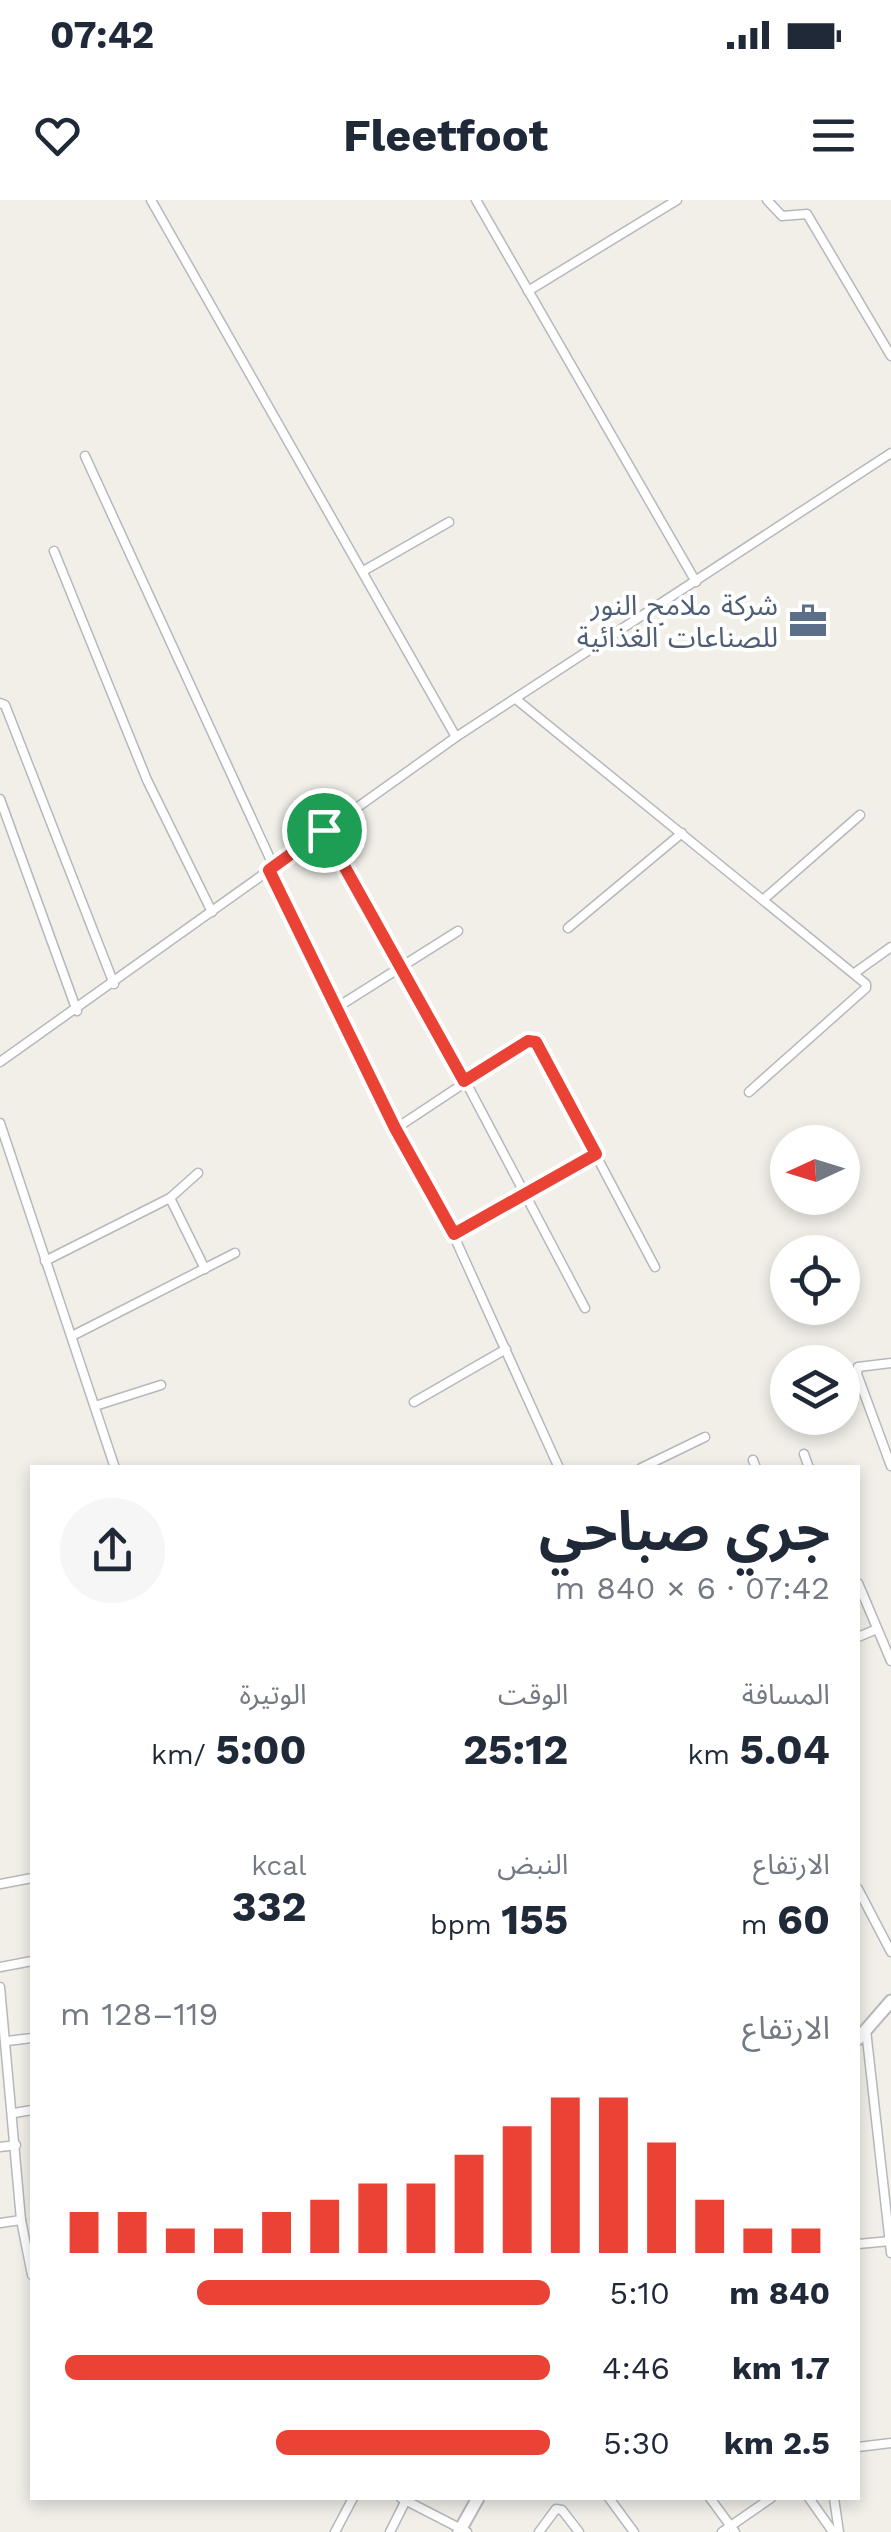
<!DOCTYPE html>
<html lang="ar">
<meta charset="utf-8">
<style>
body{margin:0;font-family:"Work Sans","Noto Sans Arabic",sans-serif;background:#f6f6f7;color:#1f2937;direction:rtl;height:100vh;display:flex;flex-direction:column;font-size:38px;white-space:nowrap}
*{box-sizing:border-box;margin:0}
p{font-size:32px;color:#747a83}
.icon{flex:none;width:55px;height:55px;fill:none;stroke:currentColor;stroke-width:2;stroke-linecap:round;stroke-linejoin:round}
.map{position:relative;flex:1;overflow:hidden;direction:ltr}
.side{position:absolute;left:30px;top:1265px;width:830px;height:1035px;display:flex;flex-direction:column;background:#fff;border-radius:0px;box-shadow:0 5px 15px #0003;direction:rtl}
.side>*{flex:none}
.needle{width:65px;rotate:266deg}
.buttons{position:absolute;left:770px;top:925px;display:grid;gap:20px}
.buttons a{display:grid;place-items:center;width:90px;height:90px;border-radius:50%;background:#fff;box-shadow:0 5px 15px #0003;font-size:50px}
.pin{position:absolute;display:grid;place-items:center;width:85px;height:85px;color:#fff;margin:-42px;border:5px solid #fff;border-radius:50%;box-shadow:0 2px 10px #0007}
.round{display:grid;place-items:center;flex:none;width:105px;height:105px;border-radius:52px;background:#f6f6f7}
.head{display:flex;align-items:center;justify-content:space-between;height:170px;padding:0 30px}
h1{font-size:55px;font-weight:700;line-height:75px}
.stats{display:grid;grid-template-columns:repeat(3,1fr);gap:15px;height:170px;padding:10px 30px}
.stats div{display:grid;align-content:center}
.stats b{font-size:42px;font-weight:700}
.stats small{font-size:28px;font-weight:400}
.stats p{font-size:28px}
.chart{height:280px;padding:20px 30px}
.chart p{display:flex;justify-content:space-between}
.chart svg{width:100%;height:180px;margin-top:10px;stroke:#ea4335;stroke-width:6}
ul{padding:0 30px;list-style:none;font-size:32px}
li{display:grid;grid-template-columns:160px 120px 1fr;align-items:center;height:75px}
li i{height:25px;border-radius:12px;background:#ea4335}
.status{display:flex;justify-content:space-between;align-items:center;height:70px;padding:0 50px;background:#fff;direction:ltr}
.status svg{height:28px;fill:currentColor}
header{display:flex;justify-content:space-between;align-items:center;height:130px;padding:0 30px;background:#fff;font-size:45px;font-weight:700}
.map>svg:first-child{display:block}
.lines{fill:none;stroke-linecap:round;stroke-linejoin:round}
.minor-casing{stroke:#b5b8bc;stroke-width:11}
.secondary-casing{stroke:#b6babf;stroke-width:15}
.minor{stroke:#fff;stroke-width:8}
.secondary{stroke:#fff;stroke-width:11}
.route-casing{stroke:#fff;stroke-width:20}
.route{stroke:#ea4335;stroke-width:12}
.labels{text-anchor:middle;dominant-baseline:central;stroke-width:8;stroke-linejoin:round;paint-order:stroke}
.service-label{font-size:28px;fill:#4e5e75;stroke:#fff;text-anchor:end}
</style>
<div class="status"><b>07:42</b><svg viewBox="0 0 49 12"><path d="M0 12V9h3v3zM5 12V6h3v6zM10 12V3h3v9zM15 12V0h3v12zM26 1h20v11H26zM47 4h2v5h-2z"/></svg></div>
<header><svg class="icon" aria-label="menu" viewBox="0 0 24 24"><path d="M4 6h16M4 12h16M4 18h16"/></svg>Fleetfoot<svg class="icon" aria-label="heart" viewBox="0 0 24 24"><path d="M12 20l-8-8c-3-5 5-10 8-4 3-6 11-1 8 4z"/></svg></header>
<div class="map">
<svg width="891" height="2332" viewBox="0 0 891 2332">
<rect width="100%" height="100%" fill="#f1efe8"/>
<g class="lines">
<g class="minor-casing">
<g id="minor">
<path d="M 151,0 L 456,537"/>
<path d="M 476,0 L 696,382"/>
<path d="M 767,0 L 782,16 L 807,14 L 891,156"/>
<path d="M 528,91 L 677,0"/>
<path d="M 85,256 L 273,665"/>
<path d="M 54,351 L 147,580 L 212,712"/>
<path d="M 365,370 L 449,322"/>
<path d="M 517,500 L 866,784 L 866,788 L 749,892"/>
<path d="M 0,503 L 5,505 L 114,784"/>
<path d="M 0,599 L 77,811"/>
<path d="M 324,631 L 430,814 L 585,1108"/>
<path d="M 269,670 L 395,929 L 453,1034 L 559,1268"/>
<path d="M 764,699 L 860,615"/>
<path d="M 568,728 L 682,633"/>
<path d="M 856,772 L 891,747"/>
<path d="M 336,808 L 458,731"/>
<path d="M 0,862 L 456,537 L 891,253"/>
<path d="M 0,923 L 115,1268"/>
<path d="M 395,929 L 528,841 L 536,842 L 655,1067"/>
<path d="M 170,998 L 198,973"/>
<path d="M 453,1034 L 595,954"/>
<path d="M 45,1061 L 170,998 L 205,1069"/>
<path d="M 72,1136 L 235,1053"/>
<path d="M 891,1163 L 858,1167 L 857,1174 L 891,1266"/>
<path d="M 414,1202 L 506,1149"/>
<path d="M 95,1206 L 161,1185"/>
<path d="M 804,1254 L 809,1268"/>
<path d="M 753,1260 L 756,1268"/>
<path d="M 641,1268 L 705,1237"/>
<path d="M 858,1383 L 891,1461"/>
<path d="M 858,1437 L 877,1429"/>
<path d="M 0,1684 L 32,1678"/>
<path d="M 858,1689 L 891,1752"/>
<path d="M 0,1767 L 32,1761"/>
<path d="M 0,1787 L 21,2020 L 32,2075"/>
<path d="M 866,1830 L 891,2053"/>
<path d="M 7,1841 L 32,1838"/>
<path d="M 14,1913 L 32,1910"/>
<path d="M 0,1947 L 16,1945"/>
<path d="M 0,2023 L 21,2020"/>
<path d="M 858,2044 L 890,2041"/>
<path d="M 858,2247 L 891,2243"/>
<path d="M 401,2298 L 467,2332"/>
<path d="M 609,2298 L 634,2332"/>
<path d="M 710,2298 L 735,2332"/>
<path d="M 809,2298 L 833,2332"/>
<path d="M 834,2298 L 839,2332"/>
<path d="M 335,2332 L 353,2298"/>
<path d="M 390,2332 L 407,2298"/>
<path d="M 539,2332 L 556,2309 L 562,2310 L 579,2332"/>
<path d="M 722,2332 L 771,2298"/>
</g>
</g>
<g class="secondary-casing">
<g id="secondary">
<path d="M 858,1839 L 891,1801"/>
<path d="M 459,2332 L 478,2298"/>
</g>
</g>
<use href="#minor" class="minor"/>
<use href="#secondary" class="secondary"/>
</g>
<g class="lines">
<g class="route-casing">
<path id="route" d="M 324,630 L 464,881 L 528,841 L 536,842 L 596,954 L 454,1034 L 395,928 L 269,670 Z"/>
</g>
<use href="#route" class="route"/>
</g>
<defs>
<g id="office-bare" transform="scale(3)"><path d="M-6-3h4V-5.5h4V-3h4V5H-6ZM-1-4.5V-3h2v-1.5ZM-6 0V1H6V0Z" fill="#5c6f8a" stroke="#fff" stroke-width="2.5" paint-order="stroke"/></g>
</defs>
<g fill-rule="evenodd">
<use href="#office-bare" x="808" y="421"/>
</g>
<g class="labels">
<g class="service-label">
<text x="778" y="405">شركة ملامح النور<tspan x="778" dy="32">للصناعات الغذائية</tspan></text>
</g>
</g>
</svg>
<div class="buttons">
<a><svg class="needle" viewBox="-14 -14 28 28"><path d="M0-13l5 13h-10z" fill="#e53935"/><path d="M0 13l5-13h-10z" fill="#747a83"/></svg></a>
<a><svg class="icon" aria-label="locate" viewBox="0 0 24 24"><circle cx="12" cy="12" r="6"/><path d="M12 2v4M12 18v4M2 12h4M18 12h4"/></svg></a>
<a><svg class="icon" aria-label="layers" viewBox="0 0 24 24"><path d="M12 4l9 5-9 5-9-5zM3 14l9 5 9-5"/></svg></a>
</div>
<div class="pin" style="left:324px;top:630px;background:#1e9e55"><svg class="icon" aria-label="arrive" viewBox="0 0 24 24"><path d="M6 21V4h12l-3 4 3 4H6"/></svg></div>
<section class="side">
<div class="head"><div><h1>جري صباحي</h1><p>07:42 · 6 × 840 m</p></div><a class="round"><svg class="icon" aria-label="share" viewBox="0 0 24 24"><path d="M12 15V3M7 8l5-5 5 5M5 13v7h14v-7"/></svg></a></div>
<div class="stats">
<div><p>المسافة</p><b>5.04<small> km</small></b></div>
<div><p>الوقت</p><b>25:12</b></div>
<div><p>الوتيرة</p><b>5:00<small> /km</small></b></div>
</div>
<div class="stats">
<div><p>الارتفاع</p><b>60<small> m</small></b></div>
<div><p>النبض</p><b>155<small> bpm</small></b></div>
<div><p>kcal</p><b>332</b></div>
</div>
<div class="chart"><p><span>الارتفاع</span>119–128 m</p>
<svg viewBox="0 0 160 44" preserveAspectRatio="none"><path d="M5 44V34M15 44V34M25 44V38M35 44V38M45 44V34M55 44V31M65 44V27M75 44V27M85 44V20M95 44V13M105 44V6M115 44V6M125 44V17M135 44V31M145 44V38M155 44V38"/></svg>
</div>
<ul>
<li><b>840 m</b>5:10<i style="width:72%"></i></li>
<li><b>1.7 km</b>4:46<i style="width:99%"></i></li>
<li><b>2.5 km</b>5:30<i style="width:56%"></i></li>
</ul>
</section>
</div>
